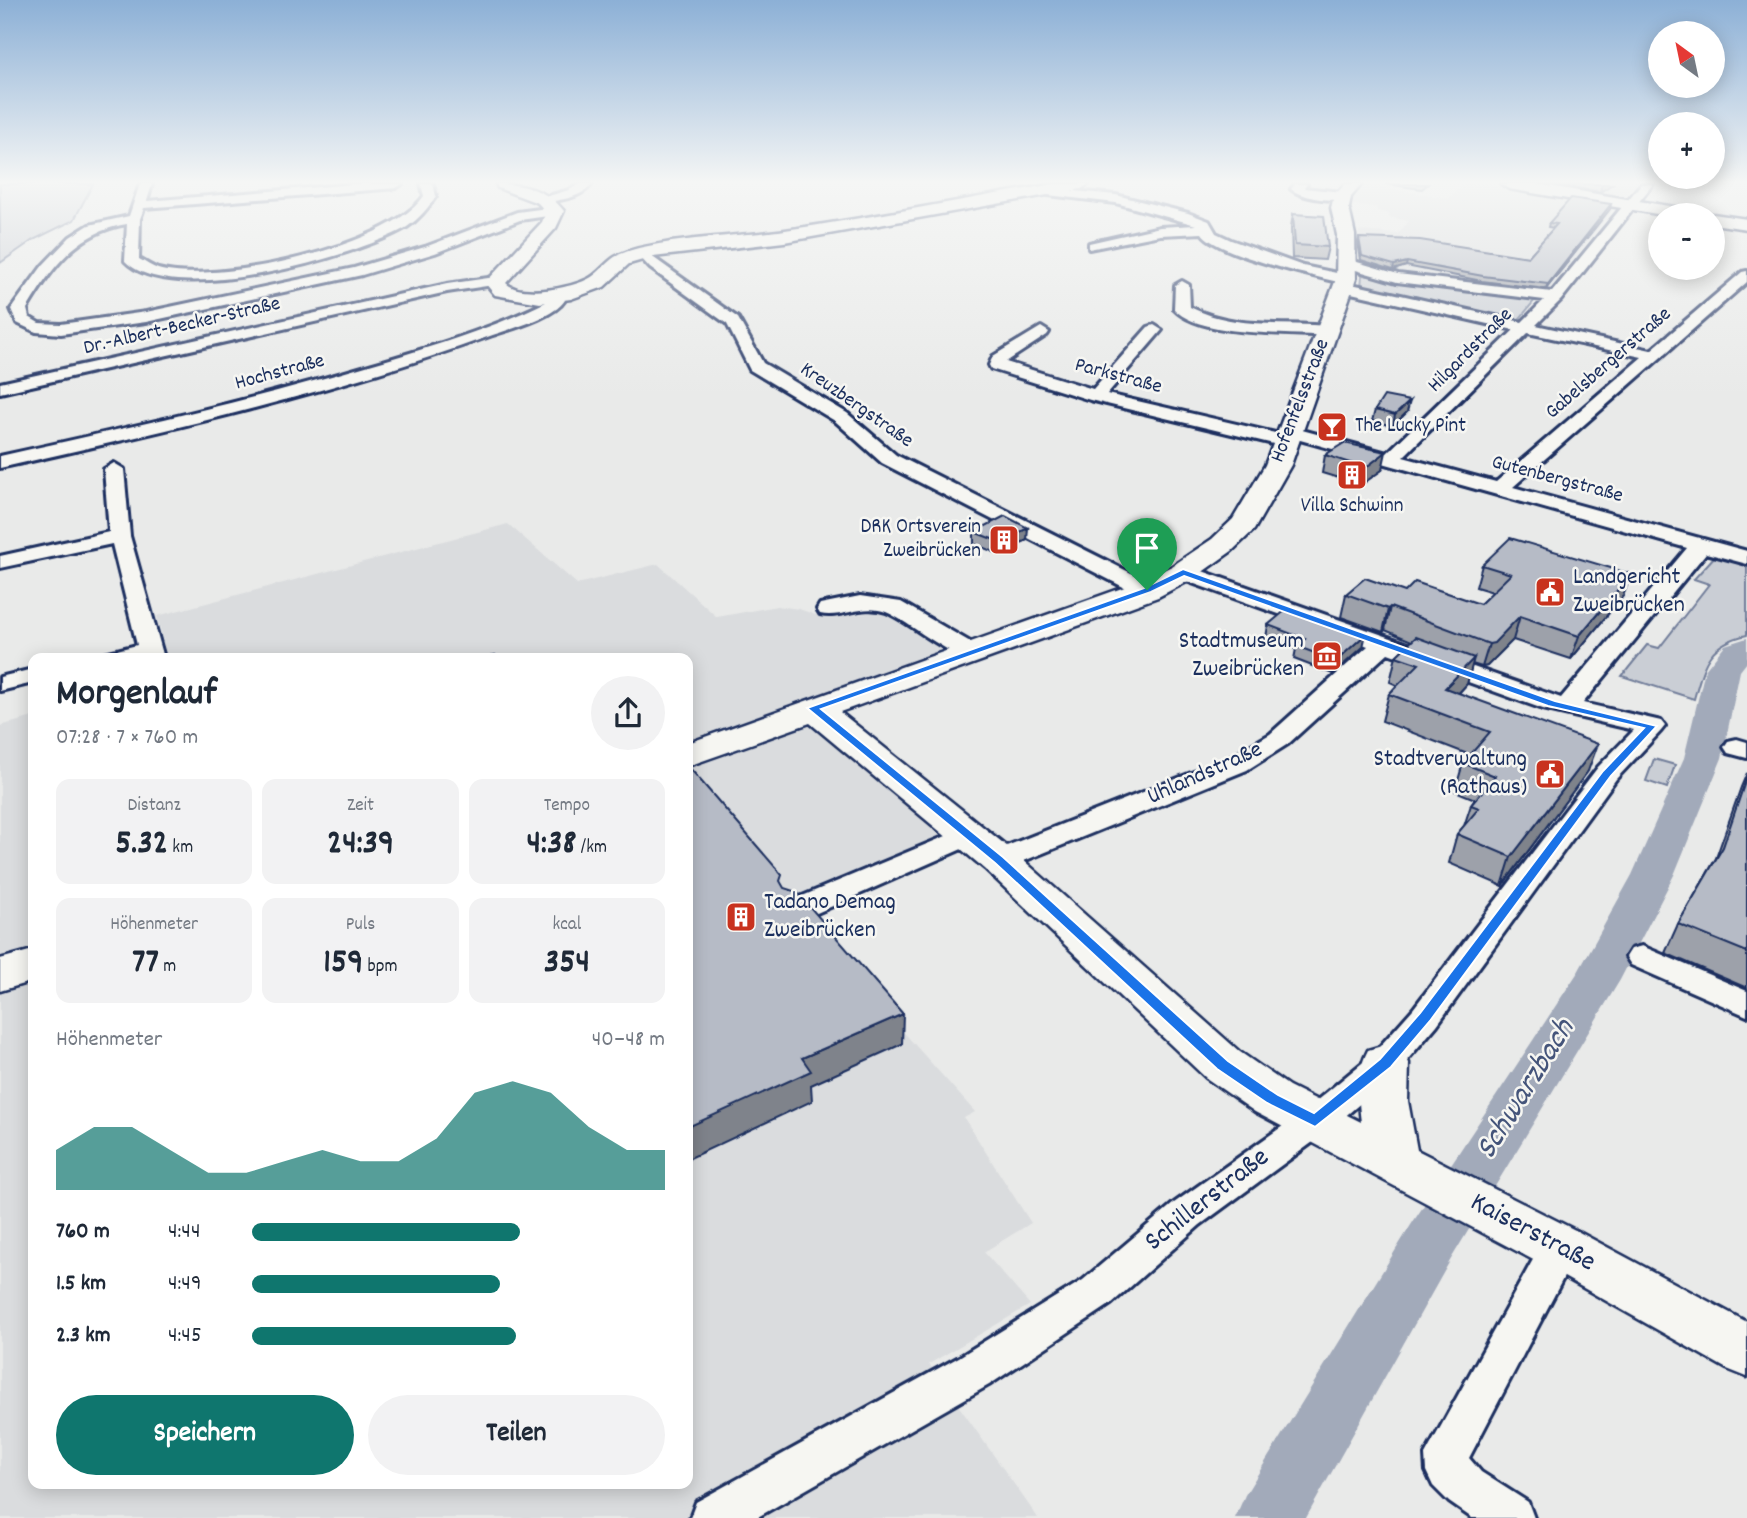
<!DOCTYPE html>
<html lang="de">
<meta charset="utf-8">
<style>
body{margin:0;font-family:Dekko,sans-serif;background:#f2f2f3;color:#1f2937;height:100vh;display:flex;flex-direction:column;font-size:26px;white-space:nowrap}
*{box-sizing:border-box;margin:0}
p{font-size:23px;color:#747a83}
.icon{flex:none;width:38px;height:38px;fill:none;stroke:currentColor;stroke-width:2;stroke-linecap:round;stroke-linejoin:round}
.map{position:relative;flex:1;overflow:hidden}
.details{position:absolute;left:28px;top:653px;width:665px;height:836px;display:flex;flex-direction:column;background:#fff;border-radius:14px;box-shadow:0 4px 18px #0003}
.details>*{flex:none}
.needle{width:46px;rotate:327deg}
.tools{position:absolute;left:1648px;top:21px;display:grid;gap:14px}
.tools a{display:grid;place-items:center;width:77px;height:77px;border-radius:50%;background:#fff;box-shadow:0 4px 18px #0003;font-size:35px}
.pin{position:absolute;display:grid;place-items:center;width:60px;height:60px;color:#fff;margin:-72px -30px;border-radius:50% 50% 50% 0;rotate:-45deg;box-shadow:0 0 7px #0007}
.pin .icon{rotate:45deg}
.round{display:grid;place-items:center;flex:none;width:74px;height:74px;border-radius:37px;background:#f2f2f3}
.headline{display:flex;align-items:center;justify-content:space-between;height:119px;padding:0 28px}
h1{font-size:38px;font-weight:700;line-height:52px}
.figures{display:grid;grid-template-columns:repeat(3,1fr);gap:10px;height:119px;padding:7px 28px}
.figures div{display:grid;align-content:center;border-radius:14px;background:#f2f2f3;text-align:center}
.figures b{font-size:35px;font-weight:700}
.figures small{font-size:19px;font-weight:400}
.figures p{font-size:19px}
.chart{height:196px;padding:14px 28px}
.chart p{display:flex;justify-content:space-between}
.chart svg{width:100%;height:126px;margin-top:7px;fill:#0f766e;opacity:.7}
.primary-button{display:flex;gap:14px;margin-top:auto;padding:14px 28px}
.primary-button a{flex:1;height:80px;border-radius:42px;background:#0f766e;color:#fff;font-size:28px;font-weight:700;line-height:80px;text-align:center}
.primary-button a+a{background:#f2f2f3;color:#1f2937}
ul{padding:0 28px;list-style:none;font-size:23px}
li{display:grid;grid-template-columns:112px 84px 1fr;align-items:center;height:52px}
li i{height:18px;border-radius:9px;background:#0f766e}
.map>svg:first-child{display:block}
.built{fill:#dadcde}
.green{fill:#caced5;stroke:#727e9a;stroke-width:2}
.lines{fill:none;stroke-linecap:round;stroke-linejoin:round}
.river{fill:#a2aaba;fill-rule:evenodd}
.street-casing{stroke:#1b2f5e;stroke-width:6}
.secondary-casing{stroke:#1b2f5e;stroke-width:5}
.street{fill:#f6f6f2;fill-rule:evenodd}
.secondary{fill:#f6f6f2;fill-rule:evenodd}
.wall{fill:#9da1aa;stroke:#1b2f5e;stroke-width:2}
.shaded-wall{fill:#7f838b;stroke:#1b2f5e;stroke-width:2}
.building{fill:#b6bbc6;stroke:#1b2f5e;stroke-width:2}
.route{fill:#1a73e8;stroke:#fff;stroke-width:2;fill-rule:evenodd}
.labels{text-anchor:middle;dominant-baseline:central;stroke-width:5;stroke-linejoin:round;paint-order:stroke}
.far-street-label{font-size:21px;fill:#1b2f5e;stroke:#f6f6f2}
.far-poi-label{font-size:21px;fill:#1b2f5e;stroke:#f6f6f2;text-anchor:start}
.poi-label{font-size:24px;fill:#1b2f5e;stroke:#f6f6f2;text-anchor:start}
.street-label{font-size:24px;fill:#1b2f5e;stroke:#f6f6f2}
.near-street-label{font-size:28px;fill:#1b2f5e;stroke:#f6f6f2}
.near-water-label{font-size:32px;font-style:italic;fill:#44547a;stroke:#f6f6f2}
</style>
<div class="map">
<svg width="1747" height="1518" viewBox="0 0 1747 1518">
<rect width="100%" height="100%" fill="#e9eae9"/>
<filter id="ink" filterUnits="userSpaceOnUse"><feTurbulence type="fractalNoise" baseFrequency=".0143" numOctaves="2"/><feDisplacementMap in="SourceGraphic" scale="14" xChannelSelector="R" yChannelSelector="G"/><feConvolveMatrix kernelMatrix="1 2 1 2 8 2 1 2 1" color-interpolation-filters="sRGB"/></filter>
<g filter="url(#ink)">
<g class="built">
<path d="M 1362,184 L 1448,198 L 1465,184 L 1489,184 L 1616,206 L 1548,293 L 1407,277 L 1365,268 L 1357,261 L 1359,231 L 1398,234 L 1409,221 L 1389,217 L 1390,214 L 1377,211 L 1376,207 L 1348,205 L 1351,195 Z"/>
<path d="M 1528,184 L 1636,184 L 1623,197 L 1613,198 Z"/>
<path d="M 508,524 L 577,584 L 658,564 L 717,617 L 777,606 L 799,609 L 824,618 L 893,610 L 961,648 L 790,708 L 949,834 L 788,903 L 975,1112 L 964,1118 L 1031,1223 L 984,1252 L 1030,1305 L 929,1364 L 1038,1518 L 0,1518 L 0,726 L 33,717 L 33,1484 L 688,1484 L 688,658 L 167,658 L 157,616 Z"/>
</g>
<g class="green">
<path d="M 0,184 L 93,184 L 74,220 L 33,240 L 0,263 Z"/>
<path d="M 1362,275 L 1379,277 L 1535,300 L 1517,322 L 1361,288 Z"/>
<path d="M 1715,556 L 1747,566 L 1747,635 C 1707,644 1704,664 1694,699 L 1622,676 L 1647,645 L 1659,648 L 1709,584 L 1694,579 Z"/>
<path d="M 1654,759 L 1675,765 L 1667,788 L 1646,781 Z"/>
</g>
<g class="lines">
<path class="river" d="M 1747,638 L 1747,662 L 1740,671 L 1722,758 L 1674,875 L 1620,980 L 1451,1259 L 1306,1518 L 1235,1518 L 1245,1495 L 1411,1225 L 1578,972 L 1632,875 L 1684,758 L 1705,670 L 1725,645 Z"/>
<g class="street-casing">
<g id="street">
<path d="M 140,184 L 152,184 L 147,201 L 355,184 L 402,184 L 396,188 L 144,208 L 140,219 L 139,259 C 145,262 152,267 158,269 C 216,285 389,247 424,196 L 421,184 L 433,184 L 436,196 C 428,208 419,219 407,227 C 356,257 171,309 125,261 L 127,224 C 77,232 52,267 27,309 L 29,317 L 39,323 L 61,324 L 146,312 L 354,268 L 425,247 L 517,212 L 555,207 L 561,211 L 555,215 L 520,220 L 435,253 L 362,275 L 146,322 L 61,334 L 36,332 L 17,323 L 11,309 L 43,265 L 70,237 L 89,225 L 129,216 Z"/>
<path d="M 580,184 L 592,184 C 580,199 561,199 544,203 L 538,199 L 569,190 Z"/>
<path d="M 1295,184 L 1307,184 L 1304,188 L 1343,192 L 1349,196 C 1339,204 1301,198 1291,189 Z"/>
<path d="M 1641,184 L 1653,184 L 1561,300 L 1536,325 L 1651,350 L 1742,272 L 1747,271 L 1747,282 L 1513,487 L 1747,551 L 1747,564 L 1706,553 L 1583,703 L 1661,721 L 1665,726 L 1661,731 L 1616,779 L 1437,1025 L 1397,1072 L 1328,1131 L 1200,1225 L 1111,1304 L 989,1385 L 756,1518 L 690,1518 L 696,1502 L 959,1357 L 1083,1280 L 1174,1203 L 1304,1111 L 1373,1054 L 1413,1009 L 1598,767 L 1634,730 L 1543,709 L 1388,653 L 1288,744 L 1247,770 L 1009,867 L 999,869 L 989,867 L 985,860 L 989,853 L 1229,758 L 1270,734 L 1368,646 L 1175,577 L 1172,572 L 1175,567 L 1191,567 L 1561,698 L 1687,548 L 1293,438 L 1295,441 L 1293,445 L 1286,447 L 1090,400 L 991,369 L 989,365 L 993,356 L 1041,327 L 1049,332 L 1047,335 L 1006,362 L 1093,389 L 1148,327 L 1154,325 L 1162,330 L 1107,394 L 1284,435 L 1282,432 L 1285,428 L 1291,427 L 1387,453 L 1514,330 L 1338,290 L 1336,287 L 1343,283 C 1316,277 1215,254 1202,233 L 1160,235 L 1089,249 L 1089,243 L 1160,227 L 1196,225 L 1116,203 L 1048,195 L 1042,191 L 1044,188 L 1116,195 L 1188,213 L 1209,221 L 1216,233 L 1231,240 L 1303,266 L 1351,276 L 1353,279 L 1347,283 L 1522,322 L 1544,300 L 1397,282 L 1342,266 L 1340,263 L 1347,259 L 1398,274 L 1552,292 ZM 1528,333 L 1642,357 L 1496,482 L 1403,457 Z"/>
<path d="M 647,253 L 738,318 L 763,363 L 847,413 L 896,455 L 1155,585 L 1158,590 L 1155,595 L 1139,595 L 882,463 L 835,421 L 750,370 L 727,324 L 650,268 L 640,257 Z"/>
<path d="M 495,277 L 502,281 L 500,284 L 447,292 L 0,393 L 0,383 L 447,284 Z"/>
<path d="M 1182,281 L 1189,285 L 1190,307 C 1233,329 1282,322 1329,326 L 1337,331 L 1329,336 C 1290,332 1201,338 1174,309 L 1175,285 Z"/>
<path d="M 556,292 L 561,293 L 565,300 C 554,318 510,329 490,336 C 331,394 165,431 0,468 L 0,456 C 123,429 245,402 366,366 C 428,348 492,329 550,300 L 549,296 Z"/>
<path d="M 114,463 L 124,469 L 130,536 L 164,658 L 101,658 L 105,653 L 137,645 L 112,544 L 0,568 L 0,556 L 109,532 L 104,469 Z"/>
<path d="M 860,596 L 901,602 L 979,647 L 983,652 L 979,657 C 954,663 911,622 886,612 C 863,603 841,619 820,614 L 817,609 L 820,604 Z"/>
<path d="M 33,669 L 33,683 L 0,691 L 0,677 Z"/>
<path d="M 1737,739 L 1747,742 L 1747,758 L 1728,753 L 1724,747 L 1728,741 Z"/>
<path d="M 970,826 L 980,829 L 984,835 L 980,841 L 810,916 L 799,919 L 788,916 L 784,909 L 788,902 Z"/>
<path d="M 1642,946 L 1747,991 L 1747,1016 L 1631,965 L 1626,957 L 1631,949 Z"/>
<path d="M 1560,1232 L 1574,1236 L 1579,1248 L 1469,1458 L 1481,1472 L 1528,1502 L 1534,1518 L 1472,1518 L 1449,1502 L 1433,1486 L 1426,1471 L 1425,1455 L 1546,1236 Z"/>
</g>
</g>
<g class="secondary-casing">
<g id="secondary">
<path d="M 496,184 C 522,184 547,189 564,211 L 556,228 L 506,283 C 521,298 570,288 588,279 C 597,275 604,265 612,259 C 636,239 749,236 785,230 C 875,217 964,199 1054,184 L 1089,184 L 1081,189 L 784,242 L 653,257 L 629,264 L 604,287 L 571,299 L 540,303 L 495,295 L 485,283 L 542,222 L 546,212 L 538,203 L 498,188 Z"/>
<path d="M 1345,184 L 1362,184 L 1351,197 L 1349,208 L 1355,235 L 1356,279 L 1291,465 L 1254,530 L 1232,551 L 1194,578 L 1158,597 L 840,712 L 1013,851 L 1240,1052 L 1289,1086 L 1361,1122 C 1358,1098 1356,1072 1368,1050 L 1385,1045 L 1402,1050 L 1409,1063 L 1408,1101 L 1417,1150 L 1579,1232 L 1747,1322 L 1747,1377 L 1727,1369 L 1541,1264 L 1255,1112 L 1206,1078 L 985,869 L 810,723 L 688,766 L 688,743 L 1136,583 L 1172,566 L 1212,539 L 1233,519 L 1265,465 L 1336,279 L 1337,235 L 1331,208 L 1334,196 Z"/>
<path d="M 1501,184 L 1537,184 L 1693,210 L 1702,215 L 1663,215 L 1509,189 Z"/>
<path d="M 1713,214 L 1747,219 L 1747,229 L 1713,224 L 1713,215 L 1707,215 Z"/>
<path d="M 33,950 L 33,981 L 0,991 L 0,959 Z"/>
</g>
</g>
<use href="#street" class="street"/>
<use href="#secondary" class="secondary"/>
</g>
<g class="wall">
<path d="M 1385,184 L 1428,184 L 1422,189 Z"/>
<path d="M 1554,184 L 1612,184 L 1600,192 Z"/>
<path d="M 1610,209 L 1546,289 L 1482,281 L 1406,266 L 1393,270 L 1361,260 L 1358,242 L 1359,238 L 1528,257 L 1554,228 L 1548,227 L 1549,223 Z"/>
<path d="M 1293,214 L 1328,247 L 1325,260 L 1292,258 L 1291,227 Z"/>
<path d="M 1375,410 L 1407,412 L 1393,426 L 1372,421 Z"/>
<path d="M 1325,455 L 1382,470 L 1361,485 L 1322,473 Z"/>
<path d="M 974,532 L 1027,540 L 999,554 L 974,544 Z"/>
<path d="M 1482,565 L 1631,574 L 1623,596 L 1571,659 L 1513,640 L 1487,666 L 1482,667 L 1472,664 L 1467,684 L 1459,693 L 1588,771 L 1502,886 L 1449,863 L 1457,834 L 1464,826 L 1471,805 L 1475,799 L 1455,791 L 1463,763 L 1470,755 L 1382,721 L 1389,694 L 1397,685 L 1390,682 L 1396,656 L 1412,641 L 1385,630 L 1383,632 L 1341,617 L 1346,594 L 1405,592 L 1480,604 L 1493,592 L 1476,587 Z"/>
<path d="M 1268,625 L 1363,647 L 1333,674 L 1294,659 L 1296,649 L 1266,638 Z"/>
<path d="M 1747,773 L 1747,988 L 1665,953 L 1678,924 L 1716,858 L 1741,787 Z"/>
</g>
<g class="shaded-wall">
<path d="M 1602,184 L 1612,184 L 1600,192 Z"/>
<path d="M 1611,204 L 1610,209 L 1546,289 L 1548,284 Z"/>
<path d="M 1407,262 L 1406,266 L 1393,270 L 1394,265 Z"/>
<path d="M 1410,401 L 1407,412 L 1393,426 L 1395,415 Z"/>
<path d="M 1386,452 L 1382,470 L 1361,485 L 1365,468 Z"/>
<path d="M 1028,528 L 1027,540 L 999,554 L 1000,542 Z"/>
<path d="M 1631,574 L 1623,596 L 1571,659 L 1579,636 Z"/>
<path d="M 1390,607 L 1385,630 L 1383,632 L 1388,609 Z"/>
<path d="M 1520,616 L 1513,640 L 1487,666 L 1482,667 L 1489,644 Z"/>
<path d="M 1366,634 L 1363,647 L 1333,674 L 1336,661 Z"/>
<path d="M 1474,658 L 1467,684 L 1440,713 L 1445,688 Z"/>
<path d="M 1598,744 L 1588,771 L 1502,886 L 1511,857 Z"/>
<path d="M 903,1014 L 902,1044 L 811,1085 L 812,1101 L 688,1159 L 688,1127 L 802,1058 Z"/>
</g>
<g class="building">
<path d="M 1571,198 L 1611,204 L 1548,284 L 1483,276 L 1407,262 L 1394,265 L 1362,256 L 1359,238 L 1420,240 L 1528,257 L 1557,224 L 1549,223 Z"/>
<path d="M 1293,214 L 1324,216 L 1328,247 L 1295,245 Z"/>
<path d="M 1384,396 L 1410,401 L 1395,415 L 1375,410 Z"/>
<path d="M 1344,443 L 1386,452 L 1365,468 L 1325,455 Z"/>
<path d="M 1005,516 L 1028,528 L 1000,542 L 974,532 Z"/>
<path d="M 1510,538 L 1631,574 L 1579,636 L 1520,616 L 1494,643 L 1489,644 L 1390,607 L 1388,609 L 1346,594 L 1365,578 L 1405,592 L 1415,582 L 1480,604 L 1511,574 L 1482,565 Z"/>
<path d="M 1287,609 L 1366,634 L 1336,661 L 1296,646 L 1305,639 L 1268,625 Z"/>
<path d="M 1416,637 L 1474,658 L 1445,688 L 1598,744 L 1511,857 L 1457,834 L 1479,808 L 1471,805 L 1495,776 L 1463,763 L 1490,732 L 1389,694 L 1419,664 L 1396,656 Z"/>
<path d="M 495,655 L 498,658 L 485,658 Z"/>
<path d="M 688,766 L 782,875 L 780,881 L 784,888 L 797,892 L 903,1014 L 802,1058 L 811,1071 L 688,1127 Z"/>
<path d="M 1747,776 L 1747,952 L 1678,924 L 1723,847 Z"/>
</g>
</g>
<linearGradient id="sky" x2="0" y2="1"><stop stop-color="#8cb0d6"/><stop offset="0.46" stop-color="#f5f6f5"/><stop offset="1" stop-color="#f5f6f5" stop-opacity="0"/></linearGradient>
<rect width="1747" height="396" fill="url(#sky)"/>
<path class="route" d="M 1183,569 L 1555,701 L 1657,726 L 1611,776 L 1430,1021 L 1391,1067 L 1315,1127 L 1267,1103 L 1217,1069 L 995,863 L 807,708 L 1144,588 ZM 1184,576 L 1548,706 L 1644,728 L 1603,771 L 1420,1013 L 1380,1059 L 1314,1113 L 1278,1095 L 1228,1061 L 1003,857 L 821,709 L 1151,592 Z"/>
<defs>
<g id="bar-square" transform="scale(1.575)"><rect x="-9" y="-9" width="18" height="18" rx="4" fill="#c8321e" stroke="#f6f6f2"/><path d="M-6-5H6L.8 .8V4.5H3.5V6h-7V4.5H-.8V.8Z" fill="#fff"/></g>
<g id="building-square" transform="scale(1.575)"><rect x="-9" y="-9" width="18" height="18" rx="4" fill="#c8321e" stroke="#f6f6f2"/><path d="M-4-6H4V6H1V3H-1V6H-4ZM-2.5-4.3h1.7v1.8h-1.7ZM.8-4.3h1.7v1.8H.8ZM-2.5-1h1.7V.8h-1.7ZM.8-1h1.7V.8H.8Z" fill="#fff"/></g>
<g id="civic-square" transform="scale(1.575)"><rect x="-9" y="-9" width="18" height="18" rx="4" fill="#c8321e" stroke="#f6f6f2"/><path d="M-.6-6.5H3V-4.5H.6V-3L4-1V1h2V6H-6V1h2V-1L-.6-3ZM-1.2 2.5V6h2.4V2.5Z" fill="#fff"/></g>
<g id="museum-square" transform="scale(1.575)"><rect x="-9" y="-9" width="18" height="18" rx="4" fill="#c8321e" stroke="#f6f6f2"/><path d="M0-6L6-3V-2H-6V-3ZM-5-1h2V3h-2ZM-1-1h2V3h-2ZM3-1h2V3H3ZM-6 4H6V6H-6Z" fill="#fff"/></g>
</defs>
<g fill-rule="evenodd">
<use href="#bar-square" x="1332" y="427"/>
<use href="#building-square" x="1352" y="475"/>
<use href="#building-square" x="1004" y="540"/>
<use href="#civic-square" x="1550" y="592"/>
<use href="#museum-square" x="1327" y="656"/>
<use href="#civic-square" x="1550" y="774"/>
<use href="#building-square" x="741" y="917"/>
</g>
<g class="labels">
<g class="far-street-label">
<text transform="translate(182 327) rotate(-13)">Dr.-Albert-Becker-Straße</text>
<text transform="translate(1471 351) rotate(-45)">Hilgardstraße</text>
<text transform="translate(1609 364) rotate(-41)">Gabelsbergerstraße</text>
<text transform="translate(280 373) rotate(-15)">Hochstraße</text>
<text transform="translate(1118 377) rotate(15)">Parkstraße</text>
<text transform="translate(1301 401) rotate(-69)">Hofenfelsstraße</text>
<text transform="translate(856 406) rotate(35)">Kreuzbergstraße</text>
<text transform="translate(1557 480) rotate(15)">Gutenbergstraße</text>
</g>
<g class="far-poi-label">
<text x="1355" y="427">The Lucky Pint</text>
<text x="1352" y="507" text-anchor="middle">Villa Schwinn</text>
<text x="981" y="528" text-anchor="end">DRK Ortsverein<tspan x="981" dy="24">Zweibrücken</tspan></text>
</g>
<g class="poi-label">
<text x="1573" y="578">Landgericht<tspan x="1573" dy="28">Zweibrücken</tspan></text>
<text x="1304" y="642" text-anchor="end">Stadtmuseum<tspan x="1304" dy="28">Zweibrücken</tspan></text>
<text x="1527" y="760" text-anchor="end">Stadtverwaltung<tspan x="1527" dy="28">(Rathaus)</tspan></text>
<text x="764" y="903">Tadano Demag<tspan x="764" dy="28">Zweibrücken</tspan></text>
</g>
<g class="street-label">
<text transform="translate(1205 774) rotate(-24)">Uhlandstraße</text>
</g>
<g class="near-street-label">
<text transform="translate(1208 1201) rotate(-38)">Schillerstraße</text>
<text transform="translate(1532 1234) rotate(28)">Kaiserstraße</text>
</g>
<g class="near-water-label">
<text transform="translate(1527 1090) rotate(-58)">Schwarzbach</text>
</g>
</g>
</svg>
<div class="tools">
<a><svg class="needle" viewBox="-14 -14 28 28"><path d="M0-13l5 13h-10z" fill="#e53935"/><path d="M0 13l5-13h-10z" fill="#747a83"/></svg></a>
<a>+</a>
<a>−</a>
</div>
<div class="pin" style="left:1147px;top:590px;background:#1e9e55"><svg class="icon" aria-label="arrive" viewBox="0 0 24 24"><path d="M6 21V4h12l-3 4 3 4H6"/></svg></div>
<section class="details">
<div class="headline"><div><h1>Morgenlauf</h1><p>07:28 · 7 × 760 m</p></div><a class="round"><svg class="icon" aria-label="share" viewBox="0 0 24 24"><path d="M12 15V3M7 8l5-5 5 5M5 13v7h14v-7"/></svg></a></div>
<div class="figures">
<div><p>Distanz</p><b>5.32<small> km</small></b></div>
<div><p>Zeit</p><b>24:39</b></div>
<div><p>Tempo</p><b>4:38<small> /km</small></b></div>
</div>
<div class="figures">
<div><p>Höhenmeter</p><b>77<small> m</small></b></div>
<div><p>Puls</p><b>159<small> bpm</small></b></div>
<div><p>kcal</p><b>354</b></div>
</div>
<div class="chart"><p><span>Höhenmeter</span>40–48 m</p>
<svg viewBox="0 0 160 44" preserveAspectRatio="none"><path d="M0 44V30L10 22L20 22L30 30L40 38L50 38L60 34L70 30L80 34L90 34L100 26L110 10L120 6L130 10L140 22L150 30L160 30V44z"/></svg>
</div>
<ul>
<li><b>760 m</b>4:44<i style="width:65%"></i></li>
<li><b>1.5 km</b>4:49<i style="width:60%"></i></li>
<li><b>2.3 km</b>4:45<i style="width:64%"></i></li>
</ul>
<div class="primary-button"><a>Speichern</a><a>Teilen</a></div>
</section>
</div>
